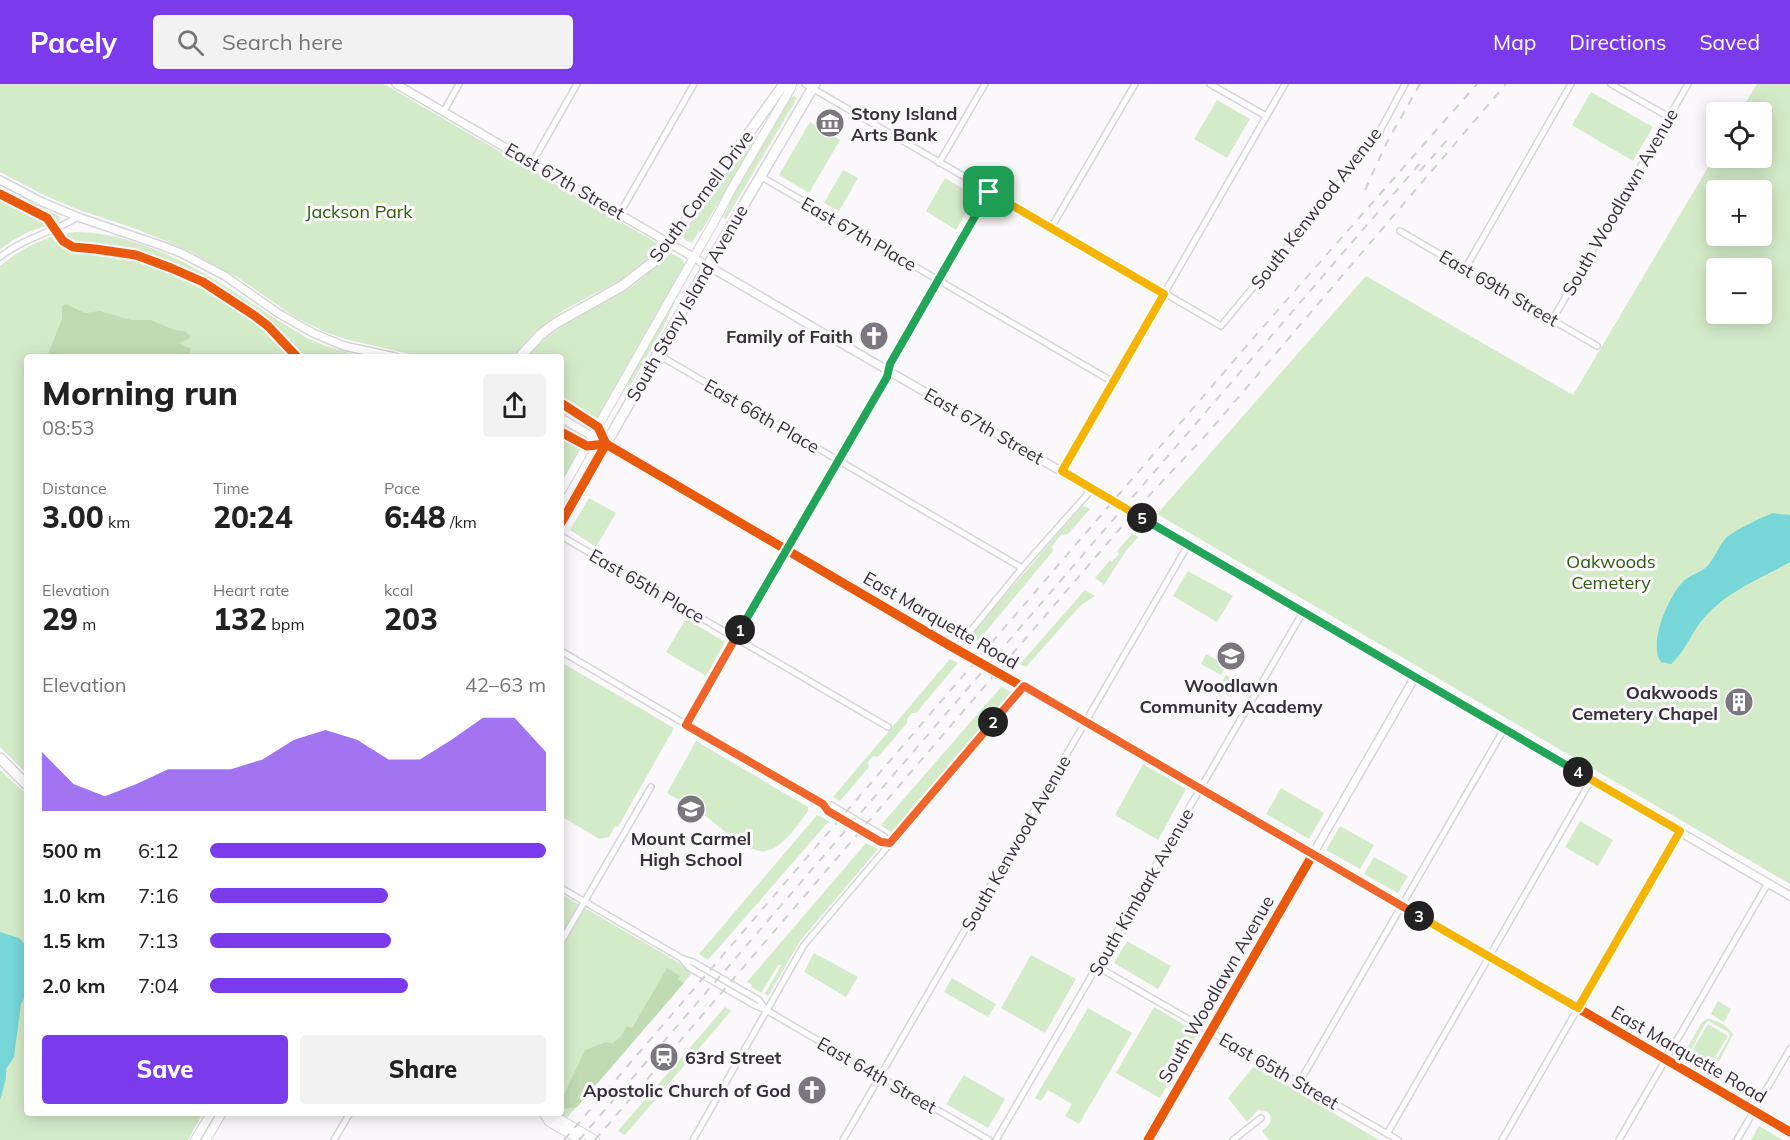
<!DOCTYPE html>
<meta charset="utf-8">
<style>
body{margin:0;font-family:Mulish,sans-serif;background:#f2f2f2;color:#222;height:100vh;display:flex;flex-direction:column;font-size:22px;white-space:nowrap}
*{box-sizing:border-box;margin:0}
p{font-size:20px;color:#767676}
.icon{flex:none;width:33px;height:33px;fill:none;stroke:currentColor;stroke-width:2;stroke-linecap:round;stroke-linejoin:round}
.map{position:relative;flex:1;overflow:hidden}
.sheet{position:absolute;left:24px;top:270px;width:540px;height:762px;display:flex;flex-direction:column;background:#fff;border-radius:6px;box-shadow:0 3px 15px #0003}
.sheet>*{flex:none}
.controls{position:absolute;left:1706px;top:18px;display:grid;gap:12px}
.controls a{display:grid;place-items:center;width:66px;height:66px;border-radius:6px;background:#fff;box-shadow:0 3px 15px #0003;font-size:30px}
.pin{position:absolute;display:grid;place-items:center;width:51px;height:51px;color:#fff;margin:-26px;border-radius:12px;box-shadow:0 3px 9px #0006}
.km{position:absolute;width:30px;height:30px;margin:-15px;border-radius:50%;background:#222;color:#fff;font-size:16px;line-height:30px;text-align:center}
.round{display:grid;place-items:center;flex:none;width:63px;height:63px;border-radius:6px;background:#f2f2f2}
.head{display:flex;align-items:center;justify-content:space-between;height:102px;padding:0 18px}
h1{font-size:33px;font-weight:800;line-height:45px}
.metrics{display:grid;grid-template-columns:repeat(3,1fr);gap:9px;height:102px;padding:6px 18px}
.metrics div{display:grid;align-content:center}
.metrics b{font-size:30px;font-weight:800}
.metrics small{font-size:16px;font-weight:400}
.metrics p{font-size:16px}
.chart{height:168px;padding:12px 18px}
.chart p{display:flex;justify-content:space-between}
.chart svg{width:100%;height:108px;margin-top:6px;fill:#7c3aed;opacity:.7}
.button{display:flex;gap:12px;margin-top:auto;padding:12px 18px}
.button a{flex:1;height:69px;border-radius:6px;background:#7c3aed;color:#fff;font-size:24px;font-weight:800;line-height:69px;text-align:center}
.button a+a{background:#f2f2f2;color:#222}
ul{padding:0 18px;list-style:none;font-size:20px}
li{display:grid;grid-template-columns:96px 72px 1fr;align-items:center;height:45px}
li i{height:15px;border-radius:8px;background:#7c3aed}
header{display:flex;align-items:center;gap:36px;box-sizing:border-box;height:84px;padding:0 30px;background:#7c3aed;color:#fff}
header strong{font-size:28px}
nav{display:flex;gap:33px;margin-inline-start:auto;font-size:21px}
.search{width:420px;height:54px;background:#f2f2f2;display:flex;align-items:center;gap:15px;box-sizing:border-box;padding:0 21px;border-radius:6px;color:#767676;font-size:22px}
.map>svg:first-child{display:block}
.green{fill:#d4ebc9;fill-rule:evenodd}
.forest{fill:#c0dbb3}
.water{fill:#76d6d8}
.lines{fill:none;stroke-linecap:round;stroke-linejoin:round}
.minor-casing{stroke:#d7d4da;stroke-width:8}
.tertiary-casing{stroke:#d7d4da;stroke-width:10}
.secondary-casing{stroke:#d7d4da;stroke-width:10}
.trunk-casing{stroke:#d7d4da;stroke-width:12}
.minor{stroke:#fefefe;stroke-width:5}
.tertiary{stroke:#fefefe;stroke-width:7}
.secondary{stroke:#fefefe;stroke-width:8}
.trunk{stroke:#fefefe;stroke-width:9}
.rail{stroke:#d1d0d1;stroke-width:2;stroke-dasharray:8 8;stroke-linecap:butt}
.cycleway-casing{stroke:#faf7fc;stroke-width:13}
.cycleway{stroke:#e8590c;stroke-width:9}
.split-1-casing{stroke:#fff;stroke-width:12}
.split-2-casing{stroke:#fff;stroke-width:12}
.split-3-casing{stroke:#fff;stroke-width:12}
.split-4-casing{stroke:#fff;stroke-width:12}
.split-5-casing{stroke:#fff;stroke-width:12}
.split-6-casing{stroke:#fff;stroke-width:12}
.split-1{stroke:#22a559;stroke-width:8}
.split-2{stroke:#f0652b;stroke-width:8}
.split-3{stroke:#f0652b;stroke-width:8}
.split-4{stroke:#f5b400;stroke-width:8}
.split-5{stroke:#22a559;stroke-width:8}
.split-6{stroke:#f5b400;stroke-width:8}
.labels{text-anchor:middle;dominant-baseline:central;stroke-width:6;stroke-linejoin:round;paint-order:stroke}
.poi-label{font-size:18px;font-weight:bold;fill:#36323b;stroke:#faf7fc;text-anchor:end}
.street-label{font-size:18px;fill:#36323b;stroke:#faf7fc}
.park-label{font-size:18px;fill:#2e5c0f;stroke:#faf7fc}
</style>
<header>
<strong>Pacely</strong>
<div class="search"><svg class="icon" aria-label="search" viewBox="0 0 24 24"><circle cx="10" cy="10" r="6"/><path d="M15 15l6 6"/></svg>Search here</div>
<nav><a>Map</a><a>Directions</a><a>Saved</a></nav>
</header>
<div class="map">
<svg width="1790" height="1056" viewBox="0 0 1790 1056">
<rect width="100%" height="100%" fill="#faf8fb"/>
<g class="green">
<path d="M 0,0 L 384,0 L 657,159 L 658,164 C 641,190 600,206 573,221 C 549,234 530,252 513,273 L 422,273 L 345,255 L 325,248 L 295,233 L 240,195 L 187,166 L 139,146 L 79,126 L 46,112 L 0,88 Z"/>
<path d="M 1757,0 L 1790,0 L 1790,800 L 1157,430 L 1366,192 L 1573,311 L 1716,70 L 1716,74 L 1761,74 L 1761,28 L 1740,28 ZM 1716,106 L 1761,106 L 1761,152 L 1716,152 ZM 1716,184 L 1761,184 L 1761,230 L 1716,230 Z"/>
<path d="M 1591,8 L 1653,43 L 1633,77 L 1572,41 Z"/>
<path d="M 792,12 L 797,14 L 726,135 L 723,134 L 737,104 Z"/>
<path d="M 1217,16 L 1250,35 L 1227,74 L 1194,55 Z"/>
<path d="M 810,38 L 840,56 L 809,109 L 779,91 Z"/>
<path d="M 755,51 L 758,53 L 701,148 L 699,147 L 692,159 L 685,156 L 683,152 Z"/>
<path d="M 843,86 L 858,94 L 839,127 L 824,119 Z"/>
<path d="M 945,94 L 975,112 L 956,146 L 926,127 Z"/>
<path d="M 0,103 L 59,132 L 60,137 L 28,148 L 15,155 L 0,165 Z"/>
<path d="M 75,148 C 100,148 120,153 143,161 C 206,183 251,222 307,254 L 323,261 L 363,273 L 27,273 L 27,690 L 0,663 L 0,182 C 23,163 46,152 75,148 Z"/>
<path d="M 671,169 L 683,176 L 685,182 L 593,343 L 590,344 L 561,327 L 561,273 L 528,273 L 541,258 L 557,246 L 575,233 L 633,202 Z"/>
<path d="M 673,217 L 675,218 L 663,244 L 623,314 L 632,289 Z"/>
<path d="M 561,340 L 583,352 L 585,357 L 561,399 Z"/>
<path d="M 589,414 L 616,429 L 596,463 L 570,446 Z"/>
<path d="M 1084,422 L 1090,425 L 1068,450 L 1061,451 L 1052,462 L 1053,467 L 978,557 L 970,552 L 1081,423 Z"/>
<path d="M 1132,450 L 1138,453 L 1125,468 L 1104,501 L 1095,494 L 1110,476 L 1112,478 L 1119,470 L 1117,467 Z"/>
<path d="M 1188,487 L 1233,512 L 1217,538 L 1173,512 Z"/>
<path d="M 1085,506 L 1095,512 L 1080,522 L 1026,583 L 1020,580 Z"/>
<path d="M 686,535 L 725,558 L 706,592 L 666,568 Z"/>
<path d="M 1206,570 L 1226,581 L 1221,591 L 1201,580 Z"/>
<path d="M 950,575 L 958,579 L 916,629 L 912,629 L 907,635 L 907,639 L 878,673 L 873,672 L 868,678 L 869,683 L 840,717 L 833,713 Z"/>
<path d="M 561,578 L 674,644 L 618,743 L 615,742 L 609,753 L 599,755 L 561,732 Z"/>
<path d="M 1226,591 L 1240,599 L 1231,613 L 1217,605 Z"/>
<path d="M 1001,603 L 1013,609 L 892,749 L 881,741 Z"/>
<path d="M 696,657 L 808,723 L 808,727 C 799,740 782,765 765,767 C 746,770 714,737 699,727 C 688,721 677,715 667,709 Z"/>
<path d="M 1143,680 L 1186,705 L 1158,756 L 1115,731 Z"/>
<path d="M 0,686 L 27,711 L 27,1029 L 203,1029 L 188,1056 L 0,1056 Z"/>
<path d="M 1281,704 L 1324,729 L 1309,755 L 1266,730 Z"/>
<path d="M 817,731 L 829,737 L 708,876 L 699,870 Z"/>
<path d="M 1580,737 L 1613,756 L 1598,782 L 1565,763 Z"/>
<path d="M 1340,742 L 1374,761 L 1360,785 L 1326,766 Z"/>
<path d="M 866,759 L 878,765 L 800,857 L 768,912 L 765,910 L 781,882 L 779,880 L 761,909 L 751,903 L 752,901 L 747,898 Z"/>
<path d="M 1374,773 L 1408,792 L 1398,809 L 1364,790 Z"/>
<path d="M 561,810 L 681,880 L 692,889 L 566,1035 L 555,1029 L 561,1029 Z"/>
<path d="M 1127,857 L 1171,882 L 1158,905 L 1114,879 Z"/>
<path d="M 814,869 L 858,893 L 846,913 L 804,888 Z"/>
<path d="M 1031,871 L 1076,895 L 1045,949 L 1001,924 Z"/>
<path d="M 952,894 L 996,920 L 988,933 L 944,908 Z"/>
<path d="M 1718,917 L 1731,925 L 1724,938 L 1711,930 Z"/>
<path d="M 725,923 L 731,927 L 625,1051 L 618,1047 Z"/>
<path d="M 1154,923 L 1198,949 L 1160,1014 L 1116,989 Z"/>
<path d="M 1088,924 L 1132,949 L 1079,1040 L 1065,1032 L 1072,1020 L 1048,1006 L 1041,1017 L 1035,1014 Z"/>
<path d="M 1707,935 C 1716,935 1730,943 1733,951 L 1717,981 C 1707,987 1690,977 1686,966 L 1702,938 ZM 1708,937 L 1728,948 L 1730,952 L 1715,979 L 1711,981 L 1692,971 L 1690,968 L 1705,940 Z"/>
<path d="M 1708,940 L 1728,952 L 1712,978 L 1692,967 Z"/>
<path d="M 1254,982 L 1379,1056 L 1269,1056 L 1262,1047 C 1269,1041 1274,1036 1268,1028 L 1258,1026 L 1247,1038 L 1228,1014 Z"/>
<path d="M 964,991 L 1005,1015 L 988,1044 L 946,1020 Z"/>
<path d="M 1759,1042 L 1783,1056 L 1751,1056 Z"/>
</g>
<g class="forest">
<path d="M 66,220 L 85,229 L 100,227 L 131,236 L 151,236 L 174,246 L 185,247 L 190,252 L 188,255 L 179,259 L 191,265 L 188,273 L 47,273 L 62,235 L 62,222 Z"/>
<path d="M 667,884 L 680,892 L 678,895 L 684,899 L 577,1023 L 561,1025 L 561,1017 L 585,966 L 606,958 L 613,959 L 621,952 L 627,942 L 632,944 Z"/>
</g>
<g class="water">
<path d="M 1772,429 L 1790,431 L 1790,478 C 1760,495 1727,507 1704,534 C 1692,547 1687,564 1675,576 L 1671,580 L 1661,578 C 1647,561 1670,507 1686,495 C 1694,489 1703,488 1709,480 C 1716,472 1719,461 1727,453 C 1740,443 1758,436 1772,429 Z"/>
<path d="M 0,848 L 19,854 L 27,863 L 24,879 L 27,894 L 27,909 L 21,920 L 14,973 L 6,985 L 6,994 L 0,1016 Z"/>
</g>
<g class="lines">
<g class="minor-casing">
<g id="minor">
<path d="M 805,0 L 1221,242 L 1375,56 L 1405,0"/>
<path d="M 1210,0 L 1266,32"/>
<path d="M 1611,0 L 1669,33"/>
<path d="M 444,27 L 459,0"/>
<path d="M 532,79 L 577,0"/>
<path d="M 939,79 L 985,0"/>
<path d="M 760,92 L 1113,298"/>
<path d="M 620,129 L 694,0"/>
<path d="M 1051,144 L 1135,0"/>
<path d="M 1400,147 L 1597,262"/>
<path d="M 0,173 C 24,154 53,148 78,133"/>
<path d="M 1465,185 L 1571,0"/>
<path d="M 1553,235 L 1688,0"/>
<path d="M 657,270 L 1022,484"/>
<path d="M 1062,387 L 1285,0"/>
<path d="M 561,452 L 888,643"/>
<path d="M 956,565 L 1022,484 L 1092,405"/>
<path d="M 561,567 L 823,721 L 828,727 L 881,758 L 890,759"/>
<path d="M 686,641 L 887,293 L 890,280 L 989,108"/>
<path d="M 823,721 L 831,721 L 885,753 L 890,759"/>
<path d="M 561,804 L 681,874 L 693,878 L 759,916 L 765,925"/>
<path d="M 561,858 L 651,703"/>
<path d="M 681,874 L 690,884 L 756,922 L 766,926 L 989,1056"/>
<path d="M 1098,883 L 1398,1056"/>
<path d="M 1299,999 L 1504,645"/>
<path d="M 1387,1050 L 1591,696"/>
<path d="M 334,1056 L 350,1029"/>
<path d="M 693,1056 L 804,861 L 1024,602"/>
<path d="M 843,1056 L 1188,461"/>
<path d="M 996,1056 L 1303,528"/>
<path d="M 1233,1056 L 1261,1034"/>
<path d="M 1502,1056 L 1680,747"/>
<path d="M 1619,1056 L 1768,799"/>
<path d="M 1737,1056 L 1790,965"/>
</g>
</g>
<g class="tertiary-casing">
<g id="tertiary">
<path d="M 396,0 L 1790,812"/>
<path d="M 0,96 L 42,118 L 78,133 L 160,161 L 181,169 L 225,192 L 278,229 L 313,249 L 344,262 L 395,273"/>
<path d="M 561,334 L 947,560 L 1211,710 L 1790,1048"/>
<path d="M 1148,1056 L 1415,593"/>
</g>
</g>
<g class="secondary-casing">
<g id="secondary">
<path d="M 561,407 L 718,131 L 731,106 L 791,4 L 792,0"/>
<path d="M 542,1029 L 553,1031 L 595,1056"/>
<path d="M 544,1030 L 549,1038 L 580,1056"/>
<path d="M 195,1056 L 211,1029"/>
<path d="M 206,1056 L 222,1029"/>
</g>
</g>
<g class="trunk-casing">
<g id="trunk">
<path d="M 520,273 L 540,251 L 556,239 L 622,202 L 652,179 L 676,151 L 784,0"/>
<path d="M 561,439 L 703,190 L 815,0"/>
<path d="M 0,674 L 27,701"/>
</g>
</g>
<use href="#minor" class="minor"/>
<use href="#tertiary" class="tertiary"/>
<use href="#secondary" class="secondary"/>
<use href="#trunk" class="trunk"/>
<g class="rail">
<path d="M 1420,87 L 1449,54"/>
<path d="M 1365,106 L 1386,60 L 1420,0"/>
<path d="M 564,1056 L 1262,244 L 1477,0"/>
<path d="M 579,1056 L 1422,77"/>
<path d="M 595,1056 L 1142,419 L 1207,350 L 1506,0"/>
</g>
<g class="cycleway-casing">
<g id="cycleway">
<path d="M 0,110 L 47,134 L 63,157 L 73,163 L 95,165 L 136,171 L 171,184 L 203,198 L 255,232 L 268,242 L 297,273"/>
<path d="M 561,319 L 598,343 L 606,360 L 587,362 L 561,348"/>
<path d="M 561,439 L 606,360 L 947,560 L 1191,698 L 1790,1048"/>
<path d="M 1148,1056 L 1313,770"/>
</g>
</g>
<use href="#cycleway" class="cycleway"/>
</g>
<g class="lines">
<g class="split-1-casing">
<path id="split-1" d="M 740,546 L 887,293 L 890,280 L 989,108"/>
</g>
<g class="split-2-casing">
<path id="split-2" d="M 740,546 L 686,641 L 823,720 L 828,727 L 881,758 L 890,759 L 993,638"/>
</g>
<g class="split-3-casing">
<path id="split-3" d="M 993,638 L 1024,602 L 1419,832"/>
</g>
<g class="split-4-casing">
<path id="split-4" d="M 1419,832 L 1578,924 L 1680,747 L 1578,688"/>
</g>
<g class="split-5-casing">
<path id="split-5" d="M 1142,434 L 1578,688"/>
</g>
<g class="split-6-casing">
<path id="split-6" d="M 989,108 L 1164,210 L 1062,387 L 1142,434"/>
</g>
<use href="#split-1" class="split-1"/>
<use href="#split-2" class="split-2"/>
<use href="#split-3" class="split-3"/>
<use href="#split-4" class="split-4"/>
<use href="#split-5" class="split-5"/>
<use href="#split-6" class="split-6"/>
</g>
<defs>
<g id="museum-disc" transform="scale(1.5)"><circle r="9.5" fill="#7b777e" stroke="#faf7fc"/><path d="M0-6L6-3V-2H-6V-3ZM-5-1h2V3h-2ZM-1-1h2V3h-2ZM3-1h2V3H3ZM-6 4H6V6H-6Z" fill="#fff"/></g>
<g id="church-disc" transform="scale(1.5)"><circle r="9.5" fill="#7b777e" stroke="#faf7fc"/><path d="M-1.2-6h2.4v3.5h3.3v2.4h-3.3V6h-2.4V-.1h-3.3v-2.4h3.3Z" fill="#fff"/></g>
<g id="school-disc" transform="scale(1.5)"><circle r="9.5" fill="#7b777e" stroke="#faf7fc"/><path d="M0-5L7-2L0 1L-7-2ZM-4 1L0 2.5L4 1V4Q0 6-4 4Z" fill="#fff"/></g>
<g id="building-disc" transform="scale(1.5)"><circle r="9.5" fill="#7b777e" stroke="#faf7fc"/><path d="M-4-6H4V6H1V3H-1V6H-4ZM-2.5-4.3h1.7v1.8h-1.7ZM.8-4.3h1.7v1.8H.8ZM-2.5-1h1.7V.8h-1.7ZM.8-1h1.7V.8H.8Z" fill="#fff"/></g>
<g id="station-disc" transform="scale(1.5)"><circle r="9.5" fill="#7b777e" stroke="#faf7fc"/><path d="M-3-6H3Q5-6 5-4V2Q5 4 3 4L4.5 6H3L1.5 4h-3L-3 6H-4.5L-3 4Q-5 4-5 2V-4Q-5-6-3-6ZM-3.5-4v3h7v-3ZM-3.5 1v1.5H-2V1ZM2 1v1.5H3.5V1Z" fill="#fff"/></g>
</defs>
<g fill-rule="evenodd">
<use href="#museum-disc" x="830" y="39"/>
<use href="#church-disc" x="874" y="252"/>
<use href="#school-disc" x="1231" y="572"/>
<use href="#building-disc" x="1739" y="618"/>
<use href="#school-disc" x="691" y="725"/>
<use href="#station-disc" x="664" y="973"/>
<use href="#church-disc" x="812" y="1006"/>
</g>
<g class="labels">
<g class="poi-label">
<text x="851" y="29" text-anchor="start">Stony Island<tspan x="851" dy="21">Arts Bank</tspan></text>
<text x="853" y="252">Family of Faith</text>
<text x="1231" y="601" text-anchor="middle">Woodlawn<tspan x="1231" dy="21">Community Academy</tspan></text>
<text x="1718" y="608">Oakwoods<tspan x="1718" dy="21">Cemetery Chapel</tspan></text>
<text x="691" y="754" text-anchor="middle">Mount Carmel<tspan x="691" dy="21">High School</tspan></text>
<text x="685" y="973" text-anchor="start">63rd Street</text>
<text x="791" y="1006">Apostolic Church of God</text>
</g>
<g class="street-label">
<text transform="translate(565 97) rotate(30)">East 67th Street</text>
<text transform="translate(701 112) rotate(-53)">South Cornell Drive</text>
<text transform="translate(1620 118) rotate(-60)">South Woodlawn Avenue</text>
<text transform="translate(1316 124) rotate(-52)">South Kenwood Avenue</text>
<text transform="translate(859 150) rotate(30)">East 67th Place</text>
<text transform="translate(1499 204) rotate(30)">East 69th Street</text>
<text transform="translate(687 219) rotate(-60)">South Stony Island Avenue</text>
<text transform="translate(762 332) rotate(30)">East 66th Place</text>
<text transform="translate(984 342) rotate(30)">East 67th Street</text>
<text transform="translate(647 502) rotate(30)">East 65th Place</text>
<text transform="translate(941 536) rotate(30)">East Marquette Road</text>
<text transform="translate(1016 759) rotate(-60)">South Kenwood Avenue</text>
<text transform="translate(1141 808) rotate(-60)">South Kimbark Avenue</text>
<text transform="translate(1216 905) rotate(-60)">South Woodlawn Avenue</text>
<text transform="translate(1689 970) rotate(30)">East Marquette Road</text>
<text transform="translate(1279 987) rotate(30)">East 65th Street</text>
<text transform="translate(877 991) rotate(30)">East 64th Street</text>
</g>
<g class="park-label">
<text x="359" y="127">Jackson Park</text>
<text x="1611" y="477">Oakwoods<tspan x="1611" dy="21">Cemetery</tspan></text>
</g>
</g>
</svg>
<div class="controls">
<a><svg class="icon" aria-label="locate" viewBox="0 0 24 24"><circle cx="12" cy="12" r="6"/><path d="M12 2v4M12 18v4M2 12h4M18 12h4"/></svg></a>
<a>+</a>
<a>−</a>
</div>
<div class="pin" style="left:989px;top:108px;background:#1e9e55"><svg class="icon" aria-label="arrive" viewBox="0 0 24 24"><path d="M6 21V4h12l-3 4 3 4H6"/></svg></div>
<b class="km" style="left:740px;top:546px">1</b>
<b class="km" style="left:993px;top:638px">2</b>
<b class="km" style="left:1419px;top:832px">3</b>
<b class="km" style="left:1578px;top:688px">4</b>
<b class="km" style="left:1142px;top:434px">5</b>
<section class="sheet">
<div class="head"><div><h1>Morning run</h1><p>08:53</p></div><a class="round"><svg class="icon" aria-label="share" viewBox="0 0 24 24"><path d="M12 15V3M7 8l5-5 5 5M5 13v7h14v-7"/></svg></a></div>
<div class="metrics">
<div><p>Distance</p><b>3.00<small> km</small></b></div>
<div><p>Time</p><b>20:24</b></div>
<div><p>Pace</p><b>6:48<small> /km</small></b></div>
</div>
<div class="metrics">
<div><p>Elevation</p><b>29<small> m</small></b></div>
<div><p>Heart rate</p><b>132<small> bpm</small></b></div>
<div><p>kcal</p><b>203</b></div>
</div>
<div class="chart"><p><span>Elevation</span>42–63 m</p>
<svg viewBox="0 0 160 44" preserveAspectRatio="none"><path d="M0 44V20L10 33L20 38L30 33L40 27L50 27L60 27L70 23L80 15L90 11L100 15L110 23L120 23L130 15L140 6L150 6L160 20V44z"/></svg>
</div>
<ul>
<li><b>500 m</b>6:12<i style="width:100%"></i></li>
<li><b>1.0 km</b>7:16<i style="width:53%"></i></li>
<li><b>1.5 km</b>7:13<i style="width:54%"></i></li>
<li><b>2.0 km</b>7:04<i style="width:59%"></i></li>
</ul>
<div class="button"><a>Save</a><a>Share</a></div>
</section>
</div>
